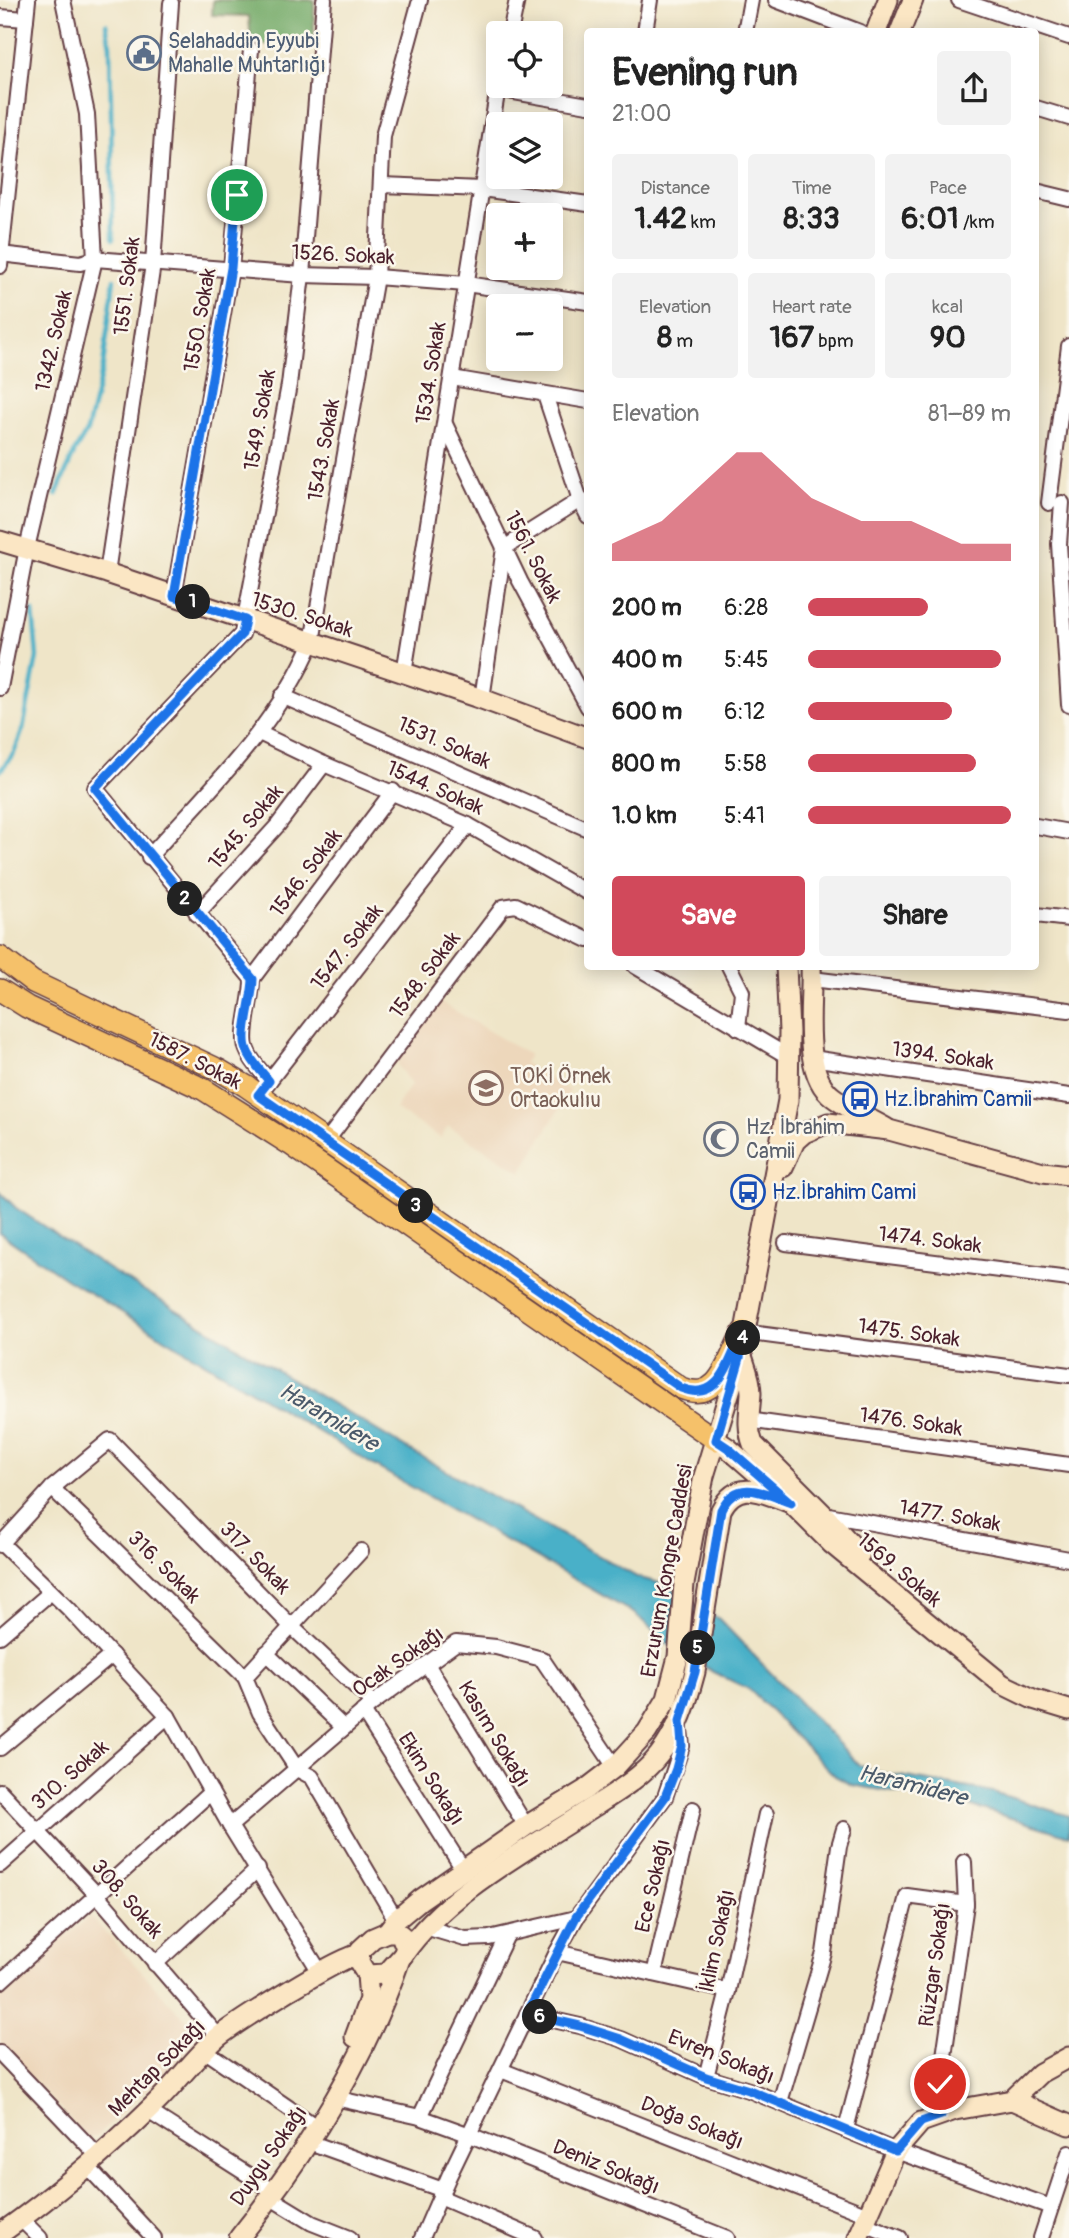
<!DOCTYPE html>
<meta charset="utf-8">
<style>
body{margin:0;font-family:Pangolin,sans-serif;background:#f2f2f2;color:#222;height:100vh;display:flex;flex-direction:column;font-size:26px;white-space:nowrap}
*{box-sizing:border-box;margin:0}
p{font-size:23px;color:#767676}
.icon{flex:none;width:38px;height:38px;fill:none;stroke:currentColor;stroke-width:2;stroke-linecap:round;stroke-linejoin:round}
.map{position:relative;flex:1;overflow:hidden}
.sheet{position:absolute;left:584px;top:28px;width:455px;height:942px;display:flex;flex-direction:column;background:#fff;border-radius:7px;box-shadow:0 4px 18px #0003}
.sheet>*{flex:none}
.buttons{position:absolute;left:486px;top:21px;display:grid;gap:14px}
.buttons a{display:grid;place-items:center;width:77px;height:77px;border-radius:7px;background:#fff;box-shadow:0 4px 18px #0003;font-size:35px}
.pin{position:absolute;display:grid;place-items:center;width:60px;height:60px;color:#fff;margin:-30px;border:4px solid #fff;border-radius:50%;box-shadow:0 2px 7px #0007}
.km{position:absolute;width:35px;height:35px;margin:-18px;border-radius:50%;background:#222;color:#fff;font-size:19px;line-height:35px;text-align:center}
.round{display:grid;place-items:center;flex:none;width:74px;height:74px;border-radius:7px;background:#f2f2f2}
.headline{display:flex;align-items:center;justify-content:space-between;height:119px;padding:0 28px}
h1{font-size:38px;font-weight:700;line-height:52px}
.stats{display:grid;grid-template-columns:repeat(3,1fr);gap:10px;height:119px;padding:7px 28px}
.stats div{display:grid;align-content:center;border-radius:7px;background:#f2f2f2;text-align:center}
.stats b{font-size:30px;font-weight:700}
.stats small{font-size:19px;font-weight:400}
.stats p{font-size:19px}
.chart{height:196px;padding:14px 28px}
.chart p{display:flex;justify-content:space-between}
.chart svg{width:100%;height:126px;margin-top:7px;fill:#d1495b;opacity:.7}
.cta{display:flex;gap:14px;margin-top:auto;padding:14px 28px}
.cta a{flex:1;height:80px;border-radius:7px;background:#d1495b;color:#fff;font-size:28px;font-weight:700;line-height:80px;text-align:center}
.cta a+a{background:#f2f2f2;color:#222}
ul{padding:0 28px;list-style:none;font-size:23px}
li{display:grid;grid-template-columns:112px 84px 1fr;align-items:center;height:52px}
li i{height:18px;border-radius:9px;background:#d1495b}
.map>svg:first-child{display:block}
.built{fill:#edd7bb}
.forest{fill:#72a966;stroke:#5e6448;stroke-width:2}
.water{fill:#49b0c8;stroke:#4a687a;stroke-width:2}
.lines{fill:none;stroke-linecap:round;stroke-linejoin:round}
.stream{stroke:#49b0c8;stroke-width:4.5}
.street-casing{stroke:#633d43;stroke-width:18}
.secondary-casing{stroke:#633d43;stroke-width:23}
.primary-casing{stroke:#633d43;stroke-width:24}
.street{stroke:#fff;stroke-width:14}
.secondary{stroke:#fbe6c4;stroke-width:19}
.primary{stroke:#f5c16b;stroke-width:21}
.route-casing{stroke:#fff;stroke-width:14}
.route{stroke:#1a73e8;stroke-width:9}
.labels{text-anchor:middle;dominant-baseline:central;stroke-width:5;stroke-linejoin:round;paint-order:stroke}
.service-label{font-size:21px;fill:#4e5e75;stroke:#fbf7ec;text-anchor:start}
.street-label{font-size:21px;fill:#4a1f2b;stroke:#fbf7ec}
.education-label{font-size:21px;fill:#785e54;stroke:#fbf7ec;text-anchor:start}
.transit-label{font-size:21px;fill:#164399;stroke:#fbf7ec;text-anchor:start}
.worship-label{font-size:21px;fill:#5b616d;stroke:#fbf7ec;text-anchor:start}
.water-label{font-size:23px;font-style:italic;fill:#4a596a;stroke:#fbf7ec}
</style>
<div class="map">
<svg width="1069" height="2238" viewBox="0 0 1069 2238">
<rect width="100%" height="100%" fill="#fbf7ec"/>
<filter id="ink" filterUnits="userSpaceOnUse"><feTurbulence type="fractalNoise" baseFrequency=".0143" numOctaves="2"/><feDisplacementMap in="SourceGraphic" scale="14" xChannelSelector="R" yChannelSelector="G"/><feConvolveMatrix kernelMatrix="1 2 1 2 8 2 1 2 1" color-interpolation-filters="sRGB"/></filter>
<filter id="wash" filterUnits="userSpaceOnUse"><feTurbulence type="fractalNoise" baseFrequency=".00686" numOctaves="4" result="noise"/><feDisplacementMap in="SourceGraphic" scale="28" xChannelSelector="R" yChannelSelector="G"/><feGaussianBlur stdDeviation="1.57" result="paint"/><feColorMatrix in="noise" values="0 0 0 0 0 0 0 0 0 0 0 0 0 0 0 0 0 1.4 0 .05"/><feComposite in="paint" operator="in"/></filter>
<g filter="url(#wash)">
<rect width="100%" height="100%" fill="#efe5c8"/>
<g class="built">
<path d="M 437,1000 L 529,1055 L 524,1063 L 570,1091 L 521,1172 L 448,1126 L 441,1138 L 395,1109 L 411,1085 L 398,1065 L 399,1054 Z"/>
<path d="M 90,1916 L 197,2032 L 199,2041 L 96,2137 L 87,2137 L 0,2043 L 0,1993 Z"/>
</g>
<path class="forest" d="M 213,0 L 314,0 L 314,45 L 251,45 L 249,16 L 212,15 Z"/>
<path class="water" d="M 0,1192 L 16,1208 L 110,1270 L 411,1451 L 637,1577 L 666,1585 L 719,1619 L 859,1765 L 871,1771 L 993,1792 L 1069,1816 L 1069,1836 L 969,1805 L 852,1785 L 835,1776 L 749,1689 L 713,1672 L 667,1643 L 635,1614 L 373,1465 L 67,1279 L 5,1237 L 0,1233 Z"/>
<g class="lines">
<g class="stream">
<path d="M 106,24 L 110,45 L 113,239"/>
<path d="M 56,495 L 75,451 L 87,431 L 103,366 L 114,279"/>
<path d="M 0,771 L 14,753 L 23,729 L 37,657 L 33,611"/>
</g>
</g>
</g>
<g filter="url(#ink)">
<g class="lines">
<g class="street-casing">
<g id="street">
<path d="M 776,0 L 860,32"/>
<path d="M 959,0 L 1069,37"/>
<path d="M 0,17 L 26,19"/>
<path d="M 645,32 L 650,0"/>
<path d="M 745,32 L 751,0"/>
<path d="M 510,33 L 517,0"/>
<path d="M 497,89 L 588,105"/>
<path d="M 1036,108 L 1069,118"/>
<path d="M 382,185 L 482,189 L 588,204"/>
<path d="M 1036,191 L 1069,199"/>
<path d="M 0,254 L 80,263 L 95,259 L 302,275 L 376,277 L 466,284 L 588,302"/>
<path d="M 0,266 L 28,0"/>
<path d="M 452,378 L 588,401"/>
<path d="M 545,395 L 580,500 L 588,516"/>
<path d="M 445,424 L 520,581 L 588,707"/>
<path d="M 1049,503 L 1069,346"/>
<path d="M 1062,503 L 1059,544 L 1069,705"/>
<path d="M 107,573 L 153,264 L 171,3"/>
<path d="M 174,596 L 231,268 L 251,50"/>
<path d="M 404,673 L 499,81"/>
<path d="M 0,688 L 27,548 L 95,259 L 87,114 L 63,0"/>
<path d="M 282,696 L 588,829"/>
<path d="M 482,699 L 504,548 L 580,500 L 588,503"/>
<path d="M 259,733 L 324,764 L 468,825 L 588,893"/>
<path d="M 1036,826 L 1069,832"/>
<path d="M 149,857 C 209,790 277,726 312,642 L 376,277 L 383,136 L 420,0"/>
<path d="M 197,914 L 278,825 L 324,764"/>
<path d="M 1036,915 L 1069,919"/>
<path d="M 635,966 L 789,1057"/>
<path d="M 729,966 L 742,992 L 738,1028"/>
<path d="M 252,979 L 393,791"/>
<path d="M 812,979 L 1069,1010"/>
<path d="M 812,1058 L 1069,1096"/>
<path d="M 269,1081 C 262,1072 251,1061 247,1050 C 240,1035 253,998 252,979 L 95,788 L 242,634 L 289,385 L 302,275 L 324,0"/>
<path d="M 263,1089 L 468,825"/>
<path d="M 325,1143 L 503,907 L 516,905 L 588,940"/>
<path d="M 786,1243 L 1069,1279"/>
<path d="M 743,1332 L 1069,1375"/>
<path d="M 748,1420 L 1069,1465"/>
<path d="M 52,1488 L 245,1677"/>
<path d="M 823,1514 L 1069,1559"/>
<path d="M 2,1544 L 69,1609 L 168,1716 L 230,1826 L 320,1972"/>
<path d="M 0,1545 L 52,1488 L 110,1440 L 291,1626 L 373,1703"/>
<path d="M 361,1551 L 245,1677 L 260,1713 L 297,1769 L 312,1777 L 396,1920"/>
<path d="M 0,1636 L 51,1592"/>
<path d="M 266,1653 L 344,1728"/>
<path d="M 427,1664 L 526,1826"/>
<path d="M 363,1711 L 463,1869"/>
<path d="M 0,1748 L 112,1655"/>
<path d="M 0,1791 L 98,1896 L 219,2037"/>
<path d="M 230,1826 L 373,1703 L 456,1643 L 496,1647 L 542,1659 L 615,1767"/>
<path d="M 0,1865 L 168,1716"/>
<path d="M 425,1927 L 465,1939 L 489,1938 L 576,1918"/>
<path d="M 557,1952 L 728,1991"/>
<path d="M 155,1964 L 258,1869"/>
<path d="M 654,1974 L 693,1809"/>
<path d="M 0,1982 L 211,1792"/>
<path d="M 527,2014 L 580,2026 L 621,2039 L 706,2077 L 749,2090 L 896,2151 L 1051,2207"/>
<path d="M 204,2050 L 318,2128"/>
<path d="M 0,2053 L 98,2156"/>
<path d="M 501,2070 L 868,2215"/>
<path d="M 706,2077 L 728,1991 L 766,1814"/>
<path d="M 335,2098 L 420,2117 L 470,2135 L 727,2238"/>
<path d="M 780,2102 L 824,1953 L 839,1846 L 844,1829"/>
<path d="M 148,2111 L 275,2192"/>
<path d="M 941,2115 L 940,2084 L 966,1904 L 964,1862"/>
<path d="M 420,2117 L 507,1935"/>
<path d="M 846,2129 L 907,1896 L 966,1904"/>
<path d="M 309,2142 L 443,2190"/>
<path d="M 87,2166 L 154,2238"/>
<path d="M 440,2197 L 535,2238"/>
<path d="M 271,2198 L 312,2223 L 350,2238"/>
<path d="M 21,2219 L 40,2238"/>
<path d="M 864,2224 L 900,2238"/>
<path d="M 422,2238 L 449,2176 L 557,1952 L 576,1918 L 665,1797 L 682,1746 L 679,1722"/>
<path d="M 1041,2238 L 1069,2153"/>
</g>
</g>
<g class="secondary-casing">
<g id="secondary">
<path d="M 876,32 L 888,0"/>
<path d="M 900,32 L 913,0"/>
<path d="M 0,541 L 107,573 L 482,699 L 588,738"/>
<path d="M 811,966 C 813,1003 800,1073 833,1097 C 849,1109 868,1118 886,1128"/>
<path d="M 783,1167 L 795,1141 L 804,1133 L 828,1123 L 889,1130 L 1043,1172 L 1069,1175"/>
<path d="M 741,1353 C 745,1366 751,1379 751,1393 C 750,1411 746,1426 753,1444 L 823,1514 L 860,1554"/>
<path d="M 716,1440 L 728,1448 L 791,1503 L 832,1544 L 1002,1684 L 1033,1699 L 1069,1710"/>
<path d="M 387,1932 L 396,1920 L 420,1900 L 526,1826 L 585,1790 L 615,1767 L 647,1732 L 667,1699 L 678,1657 L 684,1584 L 704,1476 L 740,1358 L 788,1100 L 789,1032 L 786,966"/>
<path d="M 387,1932 L 396,1932 L 401,1935 L 406,1948 L 403,1955 L 386,1974 L 367,1975 L 359,1962 L 360,1950 L 373,1938 Z"/>
<path d="M 403,1955 C 448,1891 523,1853 587,1811 C 612,1795 641,1778 659,1755 C 678,1731 687,1702 695,1672 L 721,1510 C 737,1477 764,1493 791,1503"/>
<path d="M 355,2037 L 369,1999 L 367,1975"/>
<path d="M 1012,2100 L 1040,2073 L 1069,2057"/>
<path d="M 0,2234 C 55,2195 107,2151 155,2104 C 177,2083 194,2058 217,2038 C 234,2024 342,1955 358,1955"/>
<path d="M 239,2238 C 306,2154 365,2061 400,1959"/>
<path d="M 858,2238 L 896,2151 L 921,2122 L 955,2110 L 1012,2100 L 1069,2125"/>
</g>
</g>
<g class="primary-casing">
<g id="primary">
<path d="M 0,957 L 33,982 L 219,1070 L 246,1086 L 681,1388 C 720,1404 728,1359 743,1332"/>
<path d="M 0,990 L 27,1007 L 203,1089 L 290,1144 L 716,1440"/>
</g>
</g>
<use href="#street" class="street"/>
<use href="#secondary" class="secondary"/>
<use href="#primary" class="primary"/>
</g>
</g>
<g class="lines" filter="url(#ink)">
<g class="route-casing">
<path id="route" d="M 237,195 L 231,268 L 174,596 L 245,620 L 242,634 L 95,788 L 253,979 C 253,998 240,1035 247,1050 C 251,1061 262,1072 269,1081 L 258,1095 L 681,1388 C 721,1404 728,1360 743,1332 L 740,1358 L 716,1440 L 728,1448 L 791,1503 C 764,1493 737,1477 721,1510 L 695,1672 L 680,1721 L 682,1746 L 676,1769 L 665,1797 L 576,1917 L 527,2014 L 580,2026 L 621,2039 L 706,2077 L 749,2090 L 896,2151 L 921,2122 L 941,2115 L 940,2084"/>
</g>
<use href="#route" class="route"/>
</g>
<defs>
<g id="civic-ring" transform="scale(1.75)"><circle r="9.5" fill="#fbf7ec" stroke="#5c6f8a" stroke-width="1.5"/><path d="M-.6-6.5H3V-4.5H.6V-3L4-1V1h2V6H-6V1h2V-1L-.6-3ZM-1.2 2.5V6h2.4V2.5Z" fill="#5c6f8a"/></g>
<g id="school-ring" transform="scale(1.75)"><circle r="9.5" fill="#fbf7ec" stroke="#8d6e63" stroke-width="1.5"/><path d="M0-5L7-2L0 1L-7-2ZM-4 1L0 2.5L4 1V4Q0 6-4 4Z" fill="#8d6e63"/></g>
<g id="bus-ring" transform="scale(1.75)"><circle r="9.5" fill="#fbf7ec" stroke="#1a4fb4" stroke-width="1.5"/><path d="M-5-6H5V4H4V6H2V4H-2V6H-4V4H-5ZM-3.5-4V0h7V-4ZM-3.5 1.2v1.5H-2V1.2ZM2 1.2v1.5H3.5V1.2Z" fill="#1a4fb4"/></g>
<g id="mosque-ring" transform="scale(1.75)"><circle r="9.5" fill="#fbf7ec" stroke="#6b7280" stroke-width="1.5"/><path d="M3.5-4.9A6 6 0 1 0 3.5 4.9A5 5 0 1 1 3.5-4.9Z" fill="#6b7280"/></g>
</defs>
<g fill-rule="evenodd">
<use href="#civic-ring" x="144" y="53"/>
<use href="#school-ring" x="486" y="1088"/>
<use href="#bus-ring" x="860" y="1099"/>
<use href="#mosque-ring" x="721" y="1139"/>
<use href="#bus-ring" x="748" y="1192"/>
</g>
<g class="labels">
<g class="service-label">
<text x="168" y="41">Selahaddin Eyyubi<tspan x="168" dy="24">Mahalle Muhtarlığı</tspan></text>
</g>
<g class="street-label">
<text transform="translate(343 255) rotate(3)">1526. Sokak</text>
<text transform="translate(127 286) rotate(-83)">1551. Sokak</text>
<text transform="translate(200 320) rotate(-80)">1550. Sokak</text>
<text transform="translate(54 341) rotate(-77)">1342. Sokak</text>
<text transform="translate(431 373) rotate(-81)">1534. Sokak</text>
<text transform="translate(260 420) rotate(-80)">1549. Sokak</text>
<text transform="translate(324 450) rotate(-80)">1543. Sokak</text>
<text transform="translate(533 557) rotate(63)">1561. Sokak</text>
<text transform="translate(302 615) rotate(18)">1530. Sokak</text>
<text transform="translate(444 743) rotate(24)">1531. Sokak</text>
<text transform="translate(435 788) rotate(24)">1544. Sokak</text>
<text transform="translate(246 827) rotate(-50)">1545. Sokak</text>
<text transform="translate(306 873) rotate(-53)">1546. Sokak</text>
<text transform="translate(347 947) rotate(-52)">1547. Sokak</text>
<text transform="translate(425 975) rotate(-53)">1548. Sokak</text>
<text transform="translate(943 1056) rotate(8)">1394. Sokak</text>
<text transform="translate(195 1061) rotate(27)">1587. Sokak</text>
<text transform="translate(930 1240) rotate(7)">1474. Sokak</text>
<text transform="translate(909 1333) rotate(8)">1475. Sokak</text>
<text transform="translate(911 1422) rotate(8)">1476. Sokak</text>
<text transform="translate(950 1516) rotate(10)">1477. Sokak</text>
<text transform="translate(255 1558) rotate(46)">317. Sokak</text>
<text transform="translate(164 1567) rotate(45)">316. Sokak</text>
<text transform="translate(899 1570) rotate(40)">1569. Sokak</text>
<text transform="translate(667 1571) rotate(-80)">Erzurum Kongre Caddesi</text>
<text transform="translate(398 1662) rotate(-35)">Ocak Sokağı</text>
<text transform="translate(494 1734) rotate(59)">Kasım Sokağı</text>
<text transform="translate(70 1775) rotate(-41)">310. Sokak</text>
<text transform="translate(431 1779) rotate(58)">Ekim Sokağı</text>
<text transform="translate(653 1886) rotate(-77)">Ece Sokağı</text>
<text transform="translate(127 1899) rotate(49)">308. Sokak</text>
<text transform="translate(717 1941) rotate(-78)">İklim Sokağı</text>
<text transform="translate(935 1965) rotate(-82)">Rüzgar Sokağı</text>
<text transform="translate(721 2057) rotate(22)">Evren Sokağı</text>
<text transform="translate(157 2068) rotate(-45)">Mehtap Sokağı</text>
<text transform="translate(692 2123) rotate(22)">Doğa Sokağı</text>
<text transform="translate(269 2156) rotate(-55)">Duygu Sokağı</text>
<text transform="translate(606 2167) rotate(22)">Deniz Sokağı</text>
</g>
<g class="education-label">
<text x="510" y="1076">TOKİ Örnek<tspan x="510" dy="24">Ortaokulıu</tspan></text>
</g>
<g class="transit-label">
<text x="884" y="1099">Hz.İbrahim Camii</text>
<text x="772" y="1192">Hz.İbrahim Cami</text>
</g>
<g class="worship-label">
<text x="746" y="1127">Hz. İbrahim<tspan x="746" dy="24">Camii</tspan></text>
</g>
<g class="water-label">
<text transform="translate(329 1417) rotate(31)">Haramidere</text>
<text transform="translate(913 1785) rotate(14)">Haramidere</text>
</g>
</g>
</svg>
<div class="buttons">
<a><svg class="icon" aria-label="locate" viewBox="0 0 24 24"><circle cx="12" cy="12" r="6"/><path d="M12 2v4M12 18v4M2 12h4M18 12h4"/></svg></a>
<a><svg class="icon" aria-label="layers" viewBox="0 0 24 24"><path d="M12 4l9 5-9 5-9-5zM3 14l9 5 9-5"/></svg></a>
<a>+</a>
<a>−</a>
</div>
<div class="pin" style="left:237px;top:195px;background:#1e9e55"><svg class="icon" aria-label="arrive" viewBox="0 0 24 24"><path d="M6 21V4h12l-3 4 3 4H6"/></svg></div>
<div class="pin" style="left:940px;top:2084px;background:#d93025"><svg class="icon" aria-label="check" viewBox="0 0 24 24"><path d="M5 12l5 5 9-10"/></svg></div>
<b class="km" style="left:193px;top:602px">1</b>
<b class="km" style="left:185px;top:899px">2</b>
<b class="km" style="left:416px;top:1206px">3</b>
<b class="km" style="left:743px;top:1338px">4</b>
<b class="km" style="left:698px;top:1648px">5</b>
<b class="km" style="left:540px;top:2017px">6</b>
<section class="sheet">
<div class="headline"><div><h1>Evening run</h1><p>21:00</p></div><a class="round"><svg class="icon" aria-label="share" viewBox="0 0 24 24"><path d="M12 15V3M7 8l5-5 5 5M5 13v7h14v-7"/></svg></a></div>
<div class="stats">
<div><p>Distance</p><b>1.42<small> km</small></b></div>
<div><p>Time</p><b>8:33</b></div>
<div><p>Pace</p><b>6:01<small> /km</small></b></div>
</div>
<div class="stats">
<div><p>Elevation</p><b>8<small> m</small></b></div>
<div><p>Heart rate</p><b>167<small> bpm</small></b></div>
<div><p>kcal</p><b>90</b></div>
</div>
<div class="chart"><p><span>Elevation</span>81–89 m</p>
<svg viewBox="0 0 160 44" preserveAspectRatio="none"><path d="M0 44V38L10 34L20 30L30 22L40 14L50 6L60 6L70 14L80 22L90 26L100 30L110 30L120 30L130 34L140 38L150 38L160 38V44z"/></svg>
</div>
<ul>
<li><b>200 m</b>6:28<i style="width:59%"></i></li>
<li><b>400 m</b>5:45<i style="width:95%"></i></li>
<li><b>600 m</b>6:12<i style="width:71%"></i></li>
<li><b>800 m</b>5:58<i style="width:83%"></i></li>
<li><b>1.0 km</b>5:41<i style="width:100%"></i></li>
</ul>
<div class="cta"><a>Save</a><a>Share</a></div>
</section>
</div>
